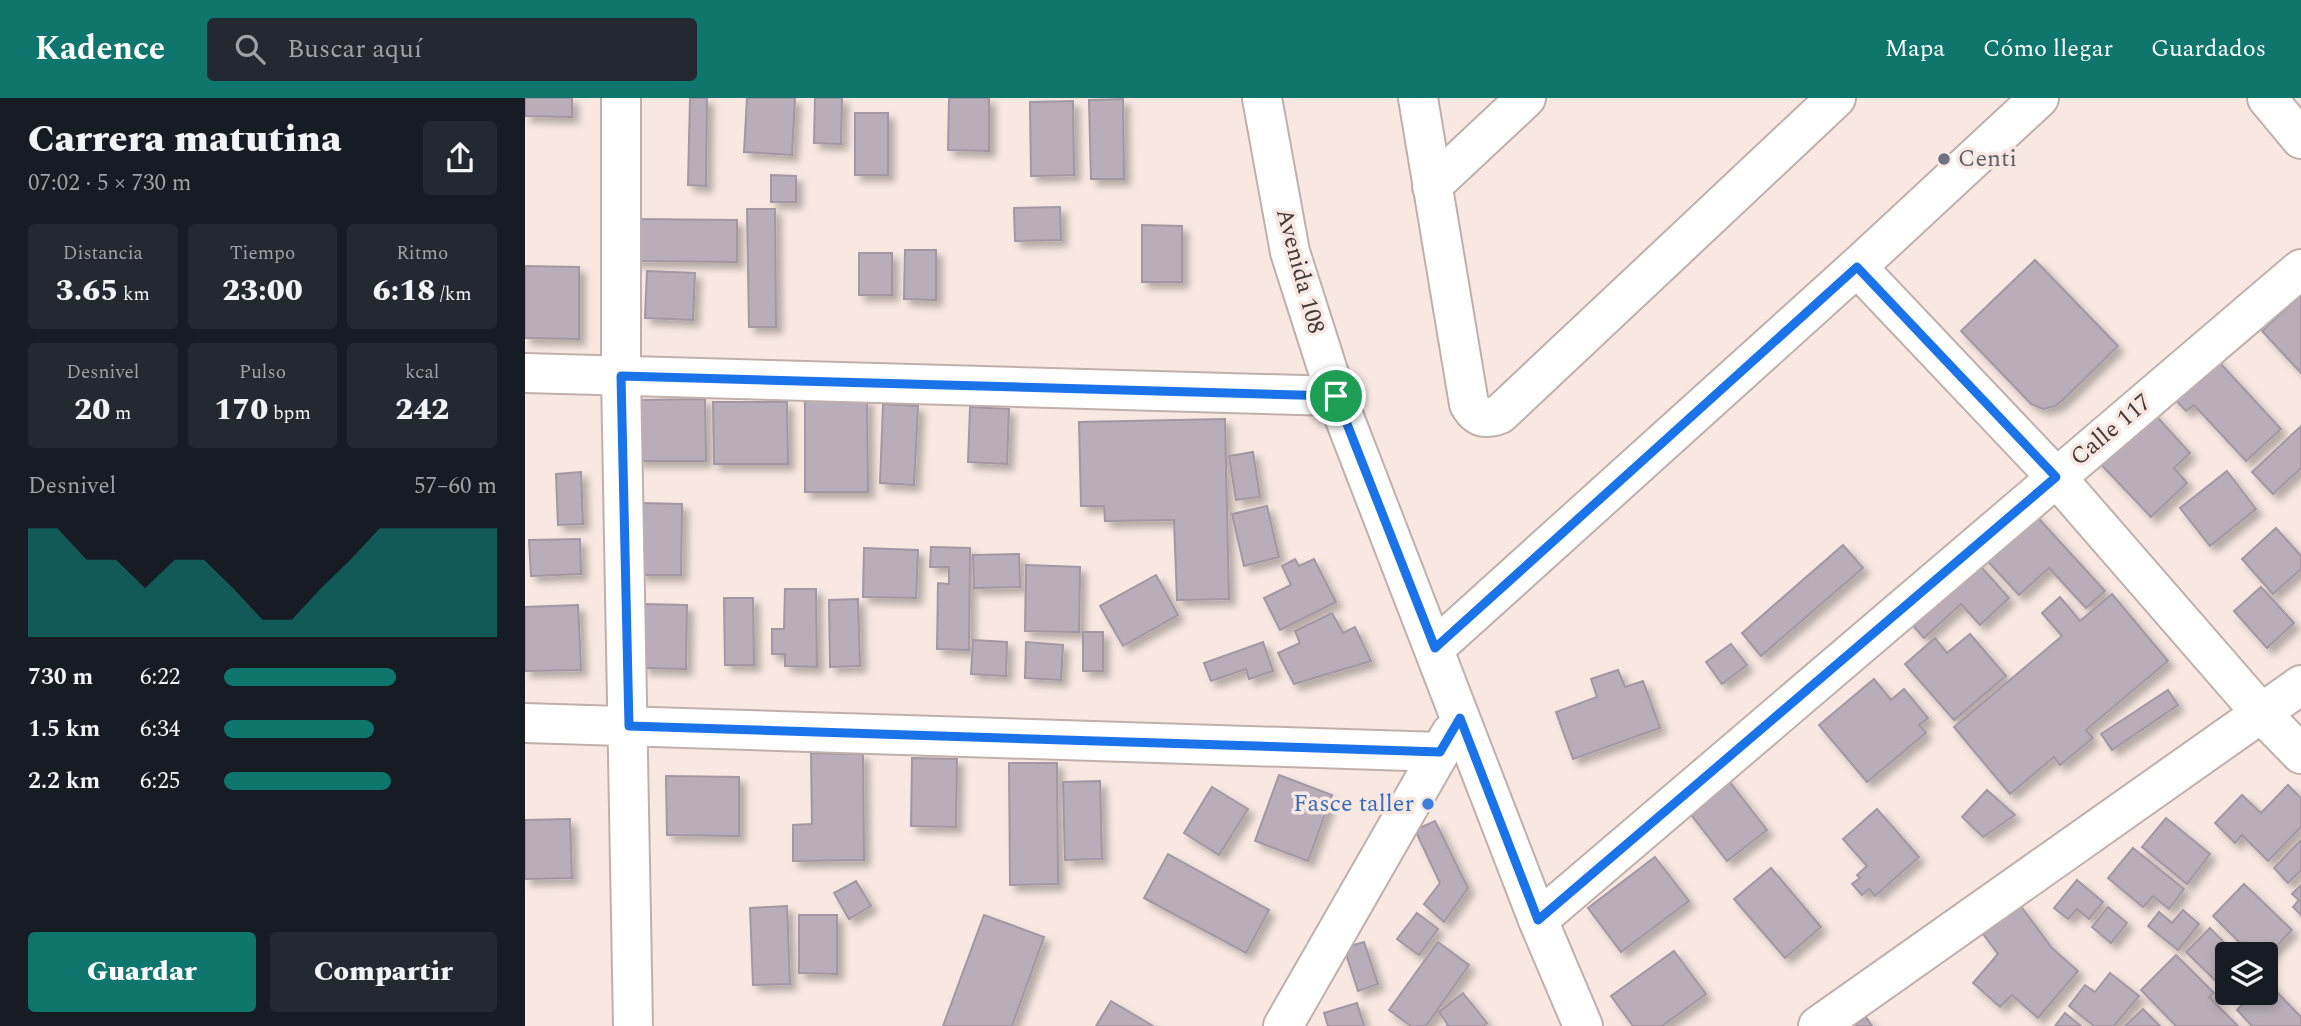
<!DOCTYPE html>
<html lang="es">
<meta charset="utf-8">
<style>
body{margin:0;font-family:Spectral,serif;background:#242831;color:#f1f3f6;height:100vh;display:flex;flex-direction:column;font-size:26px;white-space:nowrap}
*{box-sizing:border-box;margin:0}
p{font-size:23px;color:#9ea1a6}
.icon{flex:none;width:38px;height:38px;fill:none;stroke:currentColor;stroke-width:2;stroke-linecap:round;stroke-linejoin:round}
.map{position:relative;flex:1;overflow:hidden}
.details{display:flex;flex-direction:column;background:#171b24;width:525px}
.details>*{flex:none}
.controls{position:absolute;left:1690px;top:844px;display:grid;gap:14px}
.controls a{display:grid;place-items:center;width:63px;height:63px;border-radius:7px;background:#171b24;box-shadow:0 4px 10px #0003;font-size:35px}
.pin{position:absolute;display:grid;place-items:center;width:60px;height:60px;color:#fff;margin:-30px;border:4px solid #fff;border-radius:50%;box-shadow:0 2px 7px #0007}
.round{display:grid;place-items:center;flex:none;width:74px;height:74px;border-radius:7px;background:#242831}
.overview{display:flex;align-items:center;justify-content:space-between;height:119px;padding:0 28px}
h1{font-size:38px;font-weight:800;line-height:52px}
.figures{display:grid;grid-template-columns:repeat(3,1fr);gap:10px;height:119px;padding:7px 28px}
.figures div{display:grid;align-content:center;border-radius:7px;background:#242831;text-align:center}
.figures b{font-size:30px;font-weight:800}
.figures small{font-size:19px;font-weight:400}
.figures p{font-size:19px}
.chart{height:196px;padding:14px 28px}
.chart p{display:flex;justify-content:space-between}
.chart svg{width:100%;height:126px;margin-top:7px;fill:#0f766e;opacity:.7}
.action{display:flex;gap:14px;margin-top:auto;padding:14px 28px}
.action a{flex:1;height:80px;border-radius:7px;background:#0f766e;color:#fff;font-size:28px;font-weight:800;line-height:80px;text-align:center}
.action a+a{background:#242831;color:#f1f3f6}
ul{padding:0 28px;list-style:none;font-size:23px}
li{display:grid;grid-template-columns:112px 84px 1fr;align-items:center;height:52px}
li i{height:18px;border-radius:9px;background:#0f766e}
header{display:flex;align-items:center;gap:42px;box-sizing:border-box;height:98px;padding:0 35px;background:#0f766e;color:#fff}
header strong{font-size:33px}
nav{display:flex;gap:38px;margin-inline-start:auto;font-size:24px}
.search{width:490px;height:63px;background:#242831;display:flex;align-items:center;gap:18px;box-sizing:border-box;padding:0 24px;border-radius:7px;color:#9ea1a6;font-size:26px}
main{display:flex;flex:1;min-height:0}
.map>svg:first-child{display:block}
.building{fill:#b8adb8;stroke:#a297a2;stroke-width:2;filter:url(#shadow)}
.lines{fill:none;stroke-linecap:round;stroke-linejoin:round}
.minor-casing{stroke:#c0afaa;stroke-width:42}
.minor{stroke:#fff;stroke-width:38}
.route-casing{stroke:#fff;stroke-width:14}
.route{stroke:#1a73e8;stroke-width:9}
.worship-dot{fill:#6b7280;stroke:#f9e8e2;stroke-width:2.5}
.shop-dot{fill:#3f7fe0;stroke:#f9e8e2;stroke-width:2.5}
.labels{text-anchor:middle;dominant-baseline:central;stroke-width:7;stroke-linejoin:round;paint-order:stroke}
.worship-label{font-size:24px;fill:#5b616d;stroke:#f9e8e2;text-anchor:start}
.street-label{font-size:24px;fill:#413a38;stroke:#f9e8e2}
.shop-label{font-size:24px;fill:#366cbe;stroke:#f9e8e2;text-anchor:end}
</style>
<header>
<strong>Kadence</strong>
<div class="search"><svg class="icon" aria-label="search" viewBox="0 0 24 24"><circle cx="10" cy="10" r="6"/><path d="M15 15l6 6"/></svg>Buscar aquí</div>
<nav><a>Mapa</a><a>Cómo llegar</a><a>Guardados</a></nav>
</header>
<main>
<section class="details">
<div class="overview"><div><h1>Carrera matutina</h1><p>07:02 · 5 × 730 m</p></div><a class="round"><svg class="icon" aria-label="share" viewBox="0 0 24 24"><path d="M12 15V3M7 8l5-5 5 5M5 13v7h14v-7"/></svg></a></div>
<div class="figures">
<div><p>Distancia</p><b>3.65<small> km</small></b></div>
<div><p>Tiempo</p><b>23:00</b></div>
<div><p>Ritmo</p><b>6:18<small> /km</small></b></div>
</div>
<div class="figures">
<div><p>Desnivel</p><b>20<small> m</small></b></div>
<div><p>Pulso</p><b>170<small> bpm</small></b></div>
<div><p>kcal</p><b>242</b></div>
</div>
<div class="chart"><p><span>Desnivel</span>57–60 m</p>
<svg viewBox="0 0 160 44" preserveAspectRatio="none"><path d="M0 44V6L10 6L20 17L30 17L40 27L50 17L60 17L70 27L80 38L90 38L100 27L110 17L120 6L130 6L140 6L150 6L160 6V44z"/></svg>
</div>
<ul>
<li><b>730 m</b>6:22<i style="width:63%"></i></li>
<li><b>1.5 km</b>6:34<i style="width:55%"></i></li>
<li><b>2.2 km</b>6:25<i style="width:61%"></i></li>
</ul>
<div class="action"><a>Guardar</a><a>Compartir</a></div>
</section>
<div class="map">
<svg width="1776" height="928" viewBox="0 0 1776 928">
<defs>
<filter id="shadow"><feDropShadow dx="6" dy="6" stdDeviation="3.5" flood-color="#0004"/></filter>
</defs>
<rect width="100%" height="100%" fill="#f9e8e2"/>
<g class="building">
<path d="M 0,0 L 47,0 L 47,19 L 0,18 Z"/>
<path d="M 165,0 L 182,0 L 181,88 L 163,87 Z"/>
<path d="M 222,0 L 270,0 L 267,57 L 219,54 Z"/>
<path d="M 290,0 L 317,0 L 316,46 L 289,45 Z"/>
<path d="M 424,0 L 464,0 L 464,53 L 423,52 Z"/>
<path d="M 598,1 L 599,81 L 566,81 L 564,2 Z"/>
<path d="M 548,3 L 549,77 L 506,78 L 505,4 Z"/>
<rect x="330" y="15" width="33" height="62"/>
<path d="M 246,77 L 271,78 L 271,104 L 246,104 Z"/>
<path d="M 535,109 L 536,142 L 490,143 L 489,110 Z"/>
<path d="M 222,111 L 250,111 L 251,229 L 224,229 Z"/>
<path d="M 110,121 L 212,122 L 212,164 L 109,163 Z"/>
<path d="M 617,127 L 657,128 L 657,184 L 617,184 Z"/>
<path d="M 380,152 L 411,152 L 411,202 L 379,201 Z"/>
<rect x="334" y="155" width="33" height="42"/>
<path d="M 1510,162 L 1593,248 L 1538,302 L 1530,308 L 1518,311 L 1506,306 L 1436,233 Z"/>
<path d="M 0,168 L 54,169 L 54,241 L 0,240 Z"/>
<path d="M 122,173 L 170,175 L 168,222 L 120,220 Z"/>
<path d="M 1776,197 L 1776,275 L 1737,233 Z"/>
<path d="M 1683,252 L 1756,331 L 1721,363 L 1669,307 L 1661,313 L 1641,292 Z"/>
<path d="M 180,301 L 181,363 L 111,363 L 110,302 Z"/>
<path d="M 280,301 L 342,301 L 343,394 L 280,394 Z"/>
<path d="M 188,304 L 262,304 L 263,366 L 189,366 Z"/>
<path d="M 358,306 L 393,308 L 389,387 L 355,385 Z"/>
<path d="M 1622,308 L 1665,355 L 1649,370 L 1662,385 L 1626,419 L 1568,358 Z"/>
<path d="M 445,309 L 484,311 L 482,366 L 443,364 Z"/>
<path d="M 700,321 L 704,501 L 652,502 L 649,422 L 580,423 L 579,408 L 556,408 L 554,324 Z"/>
<path d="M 1776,328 L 1776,370 L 1748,396 L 1727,374 Z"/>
<path d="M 728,354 L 735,399 L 711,402 L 704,358 Z"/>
<path d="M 1702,373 L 1731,411 L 1685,448 L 1655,410 Z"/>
<path d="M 56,374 L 58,426 L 33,427 L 31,376 Z"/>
<path d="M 115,405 L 157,406 L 156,477 L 115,477 Z"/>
<path d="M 742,408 L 754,459 L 719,468 L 707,416 Z"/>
<path d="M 1504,410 L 1580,493 L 1561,510 L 1524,470 L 1494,497 L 1455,455 Z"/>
<path d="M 1751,430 L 1776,458 L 1776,471 L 1748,496 L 1717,461 Z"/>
<path d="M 55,441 L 56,476 L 6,478 L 4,442 Z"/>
<path d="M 1318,447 L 1338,470 L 1236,558 L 1217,535 Z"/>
<path d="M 406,449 L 445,450 L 444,552 L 412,551 L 413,485 L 424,486 L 424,469 L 405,469 Z"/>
<path d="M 339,450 L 393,452 L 391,500 L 338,499 Z"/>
<path d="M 494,456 L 495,489 L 449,490 L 448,457 Z"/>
<path d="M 770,461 L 774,468 L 789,461 L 811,504 L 755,532 L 739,500 L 766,487 L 757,468 Z"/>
<path d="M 1449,461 L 1484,500 L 1455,527 L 1436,506 L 1399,540 L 1383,522 Z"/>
<path d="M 501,467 L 555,469 L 554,534 L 500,533 Z"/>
<path d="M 631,477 L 653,517 L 598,548 L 575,508 Z"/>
<path d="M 1736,489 L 1769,525 L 1742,550 L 1709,513 Z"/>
<path d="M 260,491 L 291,491 L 292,569 L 260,568 L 260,556 L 247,556 L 247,531 L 259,531 Z"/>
<path d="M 1587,496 L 1643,563 L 1561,632 L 1568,640 L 1535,667 L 1529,659 L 1485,696 L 1429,629 L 1537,538 L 1517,515 L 1535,499 L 1555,523 Z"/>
<path d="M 199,500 L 228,500 L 229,567 L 200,567 Z"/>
<path d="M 333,501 L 335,568 L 305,569 L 304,502 Z"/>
<path d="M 119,506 L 162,507 L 161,571 L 118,570 Z"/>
<path d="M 53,507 L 56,572 L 0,573 L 0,509 Z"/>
<path d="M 807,515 L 818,535 L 830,529 L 846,563 L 769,586 L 753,555 L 775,545 L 770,533 Z"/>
<rect x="558" y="534" width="20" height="39"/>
<path d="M 1445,536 L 1481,578 L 1429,622 L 1380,566 L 1410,540 L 1422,555 Z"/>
<path d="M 448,542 L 482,544 L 481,578 L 446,576 Z"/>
<path d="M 501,544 L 538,547 L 536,582 L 500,580 Z"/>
<path d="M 738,544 L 748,573 L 724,581 L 721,571 L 686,583 L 679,565 Z"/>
<path d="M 1206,546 L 1222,567 L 1197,586 L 1181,564 Z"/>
<path d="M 1093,572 L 1100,589 L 1118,583 L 1135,630 L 1048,661 L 1031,614 L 1072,599 L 1066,581 Z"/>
<path d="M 1349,581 L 1366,602 L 1379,591 L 1403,620 L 1394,627 L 1401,635 L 1342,684 L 1294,627 Z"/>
<path d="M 1643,592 L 1653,607 L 1587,652 L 1576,636 Z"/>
<path d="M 286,655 L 338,656 L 339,762 L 268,763 L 268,727 L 287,726 Z"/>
<path d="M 387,660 L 432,661 L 431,729 L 386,728 Z"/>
<path d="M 484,665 L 532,665 L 533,786 L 485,787 Z"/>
<path d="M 1197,674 L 1242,732 L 1202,763 L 1157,705 Z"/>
<path d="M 754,677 L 807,697 L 783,763 L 730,743 Z"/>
<path d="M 141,678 L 214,679 L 214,738 L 142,737 Z"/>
<path d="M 575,683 L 577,761 L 540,762 L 538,684 Z"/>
<path d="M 1763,687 L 1776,700 L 1776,729 L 1743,763 L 1717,737 L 1710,745 L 1690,725 L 1717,697 L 1736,715 Z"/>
<path d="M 687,689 L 723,711 L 694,757 L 659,735 Z"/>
<path d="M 1462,692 L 1490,717 L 1458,739 L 1437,719 Z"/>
<path d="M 1352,711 L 1394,759 L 1350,798 L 1344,791 L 1337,797 L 1327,786 L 1335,780 L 1332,777 L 1342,768 L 1318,741 Z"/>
<path d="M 1641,720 L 1685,756 L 1662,786 L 1617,749 Z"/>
<path d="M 45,721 L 47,780 L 0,781 L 0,722 Z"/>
<path d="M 910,723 L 943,790 L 919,824 L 899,806 L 915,785 L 890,732 Z"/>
<path d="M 1776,742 L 1776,772 L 1763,785 L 1749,770 Z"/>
<path d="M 1608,750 L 1659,791 L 1644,811 L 1628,798 L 1618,809 L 1583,780 Z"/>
<path d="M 643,756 L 744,812 L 721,855 L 619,800 Z"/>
<path d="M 1130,759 L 1164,803 L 1096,854 L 1063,810 Z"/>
<path d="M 1246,770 L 1296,829 L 1260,860 L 1209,801 Z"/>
<path d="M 1552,782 L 1578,804 L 1564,821 L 1552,811 L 1543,821 L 1529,810 Z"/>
<path d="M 331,783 L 346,808 L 324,821 L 309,795 Z"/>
<path d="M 1719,786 L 1767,832 L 1741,859 L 1741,856 L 1726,856 L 1688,818 Z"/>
<path d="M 1776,787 L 1776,817 L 1768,809 L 1774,802 L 1767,796 Z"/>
<path d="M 1495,807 L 1527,850 L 1553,873 L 1513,920 L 1487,897 L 1475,909 L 1448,885 L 1473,856 L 1458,836 Z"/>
<path d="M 262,808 L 265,886 L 228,887 L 225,810 Z"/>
<path d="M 1583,809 L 1602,825 L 1586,845 L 1567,829 Z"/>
<path d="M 1658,812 L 1674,826 L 1653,852 L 1623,828 L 1634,814 L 1647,825 Z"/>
<path d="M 892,815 L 913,831 L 894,857 L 872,841 Z"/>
<path d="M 274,817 L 312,817 L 312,876 L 274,875 Z"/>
<path d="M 459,817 L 519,839 L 487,928 L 418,928 Z"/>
<path d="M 1685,830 L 1710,856 L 1703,856 L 1703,879 L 1695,887 L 1661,854 Z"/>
<path d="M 839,844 L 853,886 L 833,893 L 819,850 Z"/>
<path d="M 913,844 L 944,867 L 901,928 L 886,928 L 864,912 Z"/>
<path d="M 1149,853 L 1181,896 L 1137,928 L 1108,928 L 1086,898 Z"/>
<path d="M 1651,857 L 1689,895 L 1684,899 L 1713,928 L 1651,928 L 1616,892 Z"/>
<path d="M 1585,875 L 1614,898 L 1589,928 L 1569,928 L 1544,908 L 1560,887 L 1570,894 Z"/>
<path d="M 1741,883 L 1776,919 L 1776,928 L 1727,928 L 1712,912 L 1722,901 L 1715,894 L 1741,894 Z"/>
<path d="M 938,895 L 962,925 L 958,928 L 921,928 L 923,927 L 914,914 Z"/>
<path d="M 586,903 L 628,928 L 571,928 Z"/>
<path d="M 832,905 L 839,928 L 803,928 L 799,915 Z"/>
<path d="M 1618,911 L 1635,928 L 1600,928 Z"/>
<path d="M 1540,915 L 1556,928 L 1530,928 Z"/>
<path d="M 1341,919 L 1347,928 L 1329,928 Z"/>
</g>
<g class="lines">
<g class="minor-casing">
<g id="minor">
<path d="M 96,0 L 96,278 L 108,928"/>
<path d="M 737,0 L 765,154 L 811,298 L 1013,822 L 1058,928"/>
<path d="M 893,0 L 944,306 C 952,320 960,322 975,316 L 1311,0"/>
<path d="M 1742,0 L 1776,41"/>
<path d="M 907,88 L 1001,0"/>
<path d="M 1332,169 L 1531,379 L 1737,616 L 1776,656"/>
<path d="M 0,275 L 811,298"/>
<path d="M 910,550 L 1332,169 L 1514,0"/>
<path d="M 0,625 L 915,654"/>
<path d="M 1013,822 L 1776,171"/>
<path d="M 758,928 L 926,635"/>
<path d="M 1293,928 L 1776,587"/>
</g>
</g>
<use href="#minor" class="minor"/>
</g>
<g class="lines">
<g class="route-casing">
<path id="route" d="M 1332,169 L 1531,379 L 1013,822 L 935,620 L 915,654 L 104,628 L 96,278 L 811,298 L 910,550 Z"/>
</g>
<use href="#route" class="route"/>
</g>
<circle class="worship-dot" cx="1419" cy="61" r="7"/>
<circle class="shop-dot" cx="903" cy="706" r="7"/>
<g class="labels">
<g class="worship-label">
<text x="1433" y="61">Centi</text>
</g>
<g class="street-label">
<text transform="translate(775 173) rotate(75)">Avenida 108</text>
<text transform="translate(1586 332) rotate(-40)">Calle 117</text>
</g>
<g class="shop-label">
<text x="889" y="706">Fasce taller</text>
</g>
</g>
</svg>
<div class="controls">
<a><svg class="icon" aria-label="layers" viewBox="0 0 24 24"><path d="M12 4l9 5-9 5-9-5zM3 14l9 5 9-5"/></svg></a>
</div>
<div class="pin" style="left:811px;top:298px;background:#1e9e55"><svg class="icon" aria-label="arrive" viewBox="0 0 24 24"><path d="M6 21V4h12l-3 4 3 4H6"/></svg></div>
</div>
</main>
